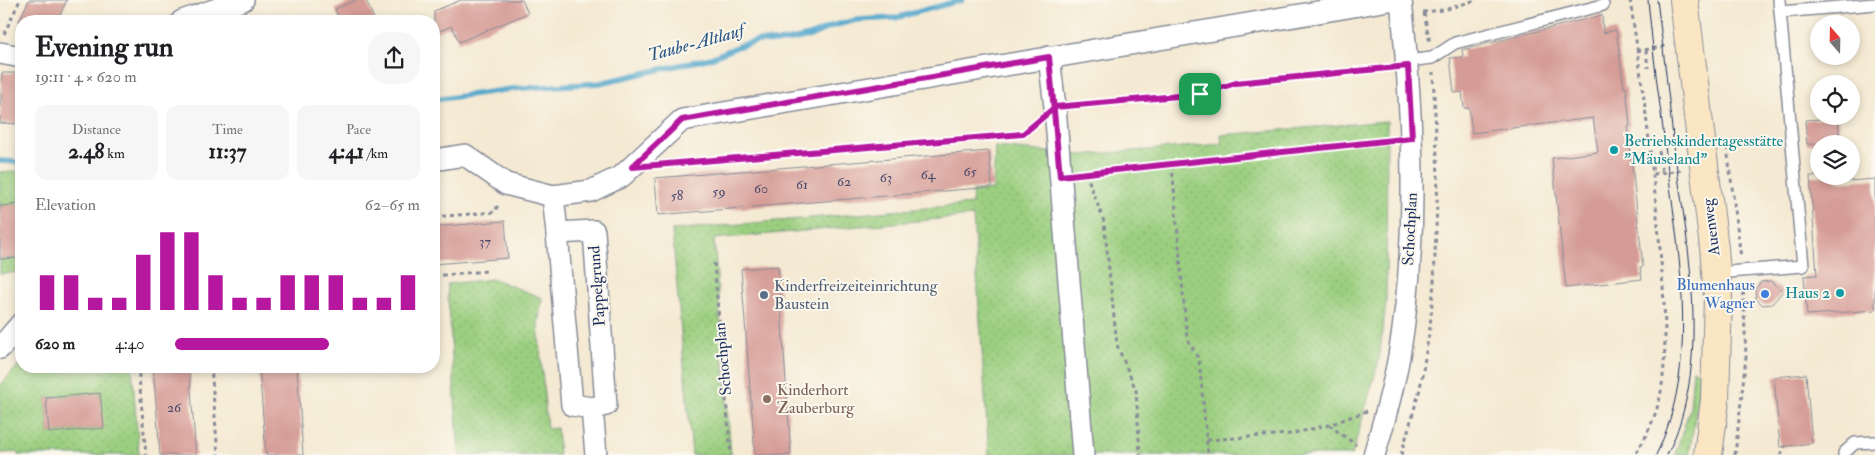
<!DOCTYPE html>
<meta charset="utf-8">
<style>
body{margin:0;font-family:"IM FELL Double Pica",serif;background:#f6f6f6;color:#202124;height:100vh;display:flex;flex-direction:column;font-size:19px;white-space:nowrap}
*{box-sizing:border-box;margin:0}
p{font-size:16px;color:#757577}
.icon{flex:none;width:28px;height:28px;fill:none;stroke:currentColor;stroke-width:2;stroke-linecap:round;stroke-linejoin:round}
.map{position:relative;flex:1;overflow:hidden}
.details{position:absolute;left:15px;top:15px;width:425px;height:358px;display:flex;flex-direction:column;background:#fff;border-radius:20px;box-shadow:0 2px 8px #0003}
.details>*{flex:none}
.needle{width:32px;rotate:340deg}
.fabs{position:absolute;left:1810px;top:15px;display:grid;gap:10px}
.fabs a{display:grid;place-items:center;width:50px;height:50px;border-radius:50%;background:#fff;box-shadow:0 2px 8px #0003;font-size:25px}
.pin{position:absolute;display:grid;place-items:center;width:42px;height:42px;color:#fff;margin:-21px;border-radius:10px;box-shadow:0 2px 8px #0006}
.round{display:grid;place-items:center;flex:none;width:52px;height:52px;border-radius:20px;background:#f6f6f6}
.headline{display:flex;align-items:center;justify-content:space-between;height:85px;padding:0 20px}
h1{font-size:28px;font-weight:700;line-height:38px}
.metrics{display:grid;grid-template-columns:repeat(3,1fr);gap:8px;height:85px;padding:5px 20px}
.metrics div{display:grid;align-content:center;border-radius:12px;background:#f6f6f6;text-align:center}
.metrics b{font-size:21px;font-weight:700}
.metrics small{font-size:14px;font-weight:400}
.metrics p{font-size:14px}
.chart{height:140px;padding:10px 20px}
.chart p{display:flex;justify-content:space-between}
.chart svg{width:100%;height:90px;margin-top:5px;stroke:#b5179e;stroke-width:6}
ul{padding:0 20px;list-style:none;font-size:16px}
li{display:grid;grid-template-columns:80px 60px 1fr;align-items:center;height:38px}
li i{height:12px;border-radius:6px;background:#b5179e}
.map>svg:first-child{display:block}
.grass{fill:url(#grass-dots);stroke:#5b7f6f;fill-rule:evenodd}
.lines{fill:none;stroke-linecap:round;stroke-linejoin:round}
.stream{stroke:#4fa5cb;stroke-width:5.5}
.building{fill:#d59b95}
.lane-casing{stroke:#888c98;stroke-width:14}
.street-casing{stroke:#888c98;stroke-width:24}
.secondary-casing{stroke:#888c98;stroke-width:30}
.path{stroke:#888c98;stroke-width:3;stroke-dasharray:4 4;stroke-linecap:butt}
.lane{stroke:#fff;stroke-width:11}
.street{stroke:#fff;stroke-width:21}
.secondary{stroke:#fbe6c4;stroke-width:28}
.tram{stroke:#1b2f5e;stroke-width:1}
.route-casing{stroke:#fff;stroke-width:10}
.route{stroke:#b5179e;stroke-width:6}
.culture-dot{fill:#0f9aa8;stroke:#fbf7ec;stroke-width:2}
.shop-dot{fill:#3f7fe0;stroke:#fbf7ec;stroke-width:2}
.service-dot{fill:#5c6f8a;stroke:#fbf7ec;stroke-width:2}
.education-dot{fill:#8d6e63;stroke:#fbf7ec;stroke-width:2}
.labels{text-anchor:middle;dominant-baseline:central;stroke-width:4;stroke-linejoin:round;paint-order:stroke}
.number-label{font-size:14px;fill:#4a4a6c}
.culture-label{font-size:16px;fill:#0d838f;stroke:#fbf7ec;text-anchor:start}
.street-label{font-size:16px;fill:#1b2f5e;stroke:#fbf7ec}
.shop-label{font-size:16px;fill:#366cbe;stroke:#fbf7ec;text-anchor:end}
.service-label{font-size:16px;fill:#4e5e75;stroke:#fbf7ec;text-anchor:start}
.education-label{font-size:16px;fill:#785e54;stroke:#fbf7ec;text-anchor:start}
.water-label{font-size:18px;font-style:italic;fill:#2d5884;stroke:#fbf7ec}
</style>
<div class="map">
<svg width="1875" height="455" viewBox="0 0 1875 455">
<defs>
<pattern id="grass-dots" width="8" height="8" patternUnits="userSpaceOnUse" patternTransform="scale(1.25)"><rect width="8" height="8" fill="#9bcf80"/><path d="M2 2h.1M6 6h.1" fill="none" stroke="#85b271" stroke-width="1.8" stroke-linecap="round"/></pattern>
</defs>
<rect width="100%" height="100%" fill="#fbf7ec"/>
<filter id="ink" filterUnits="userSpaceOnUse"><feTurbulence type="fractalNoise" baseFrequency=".02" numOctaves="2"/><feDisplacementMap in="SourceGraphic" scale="10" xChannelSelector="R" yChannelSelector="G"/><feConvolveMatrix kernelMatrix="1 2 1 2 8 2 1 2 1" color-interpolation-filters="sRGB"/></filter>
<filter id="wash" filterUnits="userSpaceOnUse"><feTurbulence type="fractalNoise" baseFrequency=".0096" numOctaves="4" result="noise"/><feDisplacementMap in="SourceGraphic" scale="20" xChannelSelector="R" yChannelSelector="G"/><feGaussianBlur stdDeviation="1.12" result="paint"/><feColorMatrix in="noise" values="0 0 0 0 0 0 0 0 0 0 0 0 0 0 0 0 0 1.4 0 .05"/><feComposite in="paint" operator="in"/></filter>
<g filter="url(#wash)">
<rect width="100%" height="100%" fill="#f4e9d2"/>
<g class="grass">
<path d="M 1387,121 L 1386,302 L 1379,360 L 1352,455 L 989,455 L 973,216 L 714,239 L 731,455 L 692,455 L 672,230 L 972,204 L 973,191 L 993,190 L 995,147 L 1081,155 L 1222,144 L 1221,135 Z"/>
<path d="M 21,171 L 21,204 L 0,206 L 0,172 Z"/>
<path d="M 21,258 L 21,272 L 0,274 L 0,259 Z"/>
<path d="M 494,279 L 542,298 L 538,325 L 547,429 L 557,428 L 559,455 L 459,455 L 447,284 Z"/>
<path d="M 21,362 L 21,366 L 132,366 L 139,455 L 18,455 L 18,452 L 0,453 L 0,386 ZM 100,393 L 103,428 L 49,433 L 46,398 Z"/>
<path d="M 1693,369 L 1702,374 L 1689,455 L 1675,455 L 1690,408 Z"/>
</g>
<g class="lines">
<g class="stream">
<path d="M 434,100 L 511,89 L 600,83 L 711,58 L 739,46 L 758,41 L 781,42 L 810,36 L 832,26 L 856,20 L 895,18 L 962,0"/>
<path d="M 0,161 L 21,162"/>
</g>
</g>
<g id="blocks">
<g class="building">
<path d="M 29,0 L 67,0 L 57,21 L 19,21 Z"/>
<path d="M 356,0 L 366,0 L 375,21 L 340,21 L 335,9 Z"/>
<path d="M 461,0 L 522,0 L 528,13 L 459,42 L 452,26 L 434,33 L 434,11 Z"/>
<path d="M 1602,15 L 1603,33 L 1616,30 L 1624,88 L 1626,87 L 1630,126 L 1628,127 L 1643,267 L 1640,267 L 1642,279 L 1566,288 L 1552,158 L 1598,152 L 1593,118 L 1472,133 L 1469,108 L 1464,108 L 1462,92 L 1454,93 L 1450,58 L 1463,57 L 1462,50 Z"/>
<path d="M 2,73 L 21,73 L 21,124 L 0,123 Z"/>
<path d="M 1838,118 L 1840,144 L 1807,144 L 1805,120 Z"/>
<path d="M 989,151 L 992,187 L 658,215 L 655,178 Z"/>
<path d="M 1810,176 L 1837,176 L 1838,182 L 1875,179 L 1875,310 L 1807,315 L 1804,276 L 1817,275 Z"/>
<path d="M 21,204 L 21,258 L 0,259 L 0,206 Z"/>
<path d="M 505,221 L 508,258 L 434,264 L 434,227 Z"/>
<path d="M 778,266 L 791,455 L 755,455 L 741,269 Z"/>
<path d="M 1770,281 L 1783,291 L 1772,304 L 1763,305 L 1756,299 L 1755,289 L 1761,282 Z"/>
<path d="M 153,366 L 189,366 L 196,455 L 160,455 Z"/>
<path d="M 259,366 L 297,366 L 303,455 L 266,455 Z"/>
<path d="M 1806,374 L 1812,443 L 1780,447 L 1774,377 Z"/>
<path d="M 100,393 L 104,428 L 49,433 L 46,398 Z"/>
</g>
</g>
</g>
<g filter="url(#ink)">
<use href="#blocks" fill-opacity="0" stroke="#888c98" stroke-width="1"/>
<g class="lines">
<g class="lane-casing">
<g id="lane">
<path d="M 1781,12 L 1875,4"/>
<path d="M 1408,61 L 1432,58 L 1455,43 L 1603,5"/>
<path d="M 1716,273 L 1803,266 L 1779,0"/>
<path d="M 1844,455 L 1844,453 L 1855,443 L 1875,442"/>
</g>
</g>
<g class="street-casing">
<g id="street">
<path d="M 182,21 L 243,0"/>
<path d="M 0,53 L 21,57"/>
<path d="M 1049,57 L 1055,107 L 1083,455"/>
<path d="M 434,160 L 465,155 L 506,184 L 553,196 L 557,233"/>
<path d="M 553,196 L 591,191 L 622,176 L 682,120 L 1389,0"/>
<path d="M 594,231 L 606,405 L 592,408 L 572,405 L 557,233 Z"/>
<path d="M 0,348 L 21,324"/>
<path d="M 592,408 L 596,455"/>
<path d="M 1374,455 C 1384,422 1393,389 1399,356 C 1419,238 1413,118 1401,0"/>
</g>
</g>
<g class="secondary-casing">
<path id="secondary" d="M 1684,0 L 1714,248 L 1718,297 L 1715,400 L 1708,455"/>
</g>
<g class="path">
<path d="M 1630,0 C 1642,79 1652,158 1659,237 C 1663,288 1669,341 1661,392 C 1657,414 1647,436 1635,455"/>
<path d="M 1423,12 L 1444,10 L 1476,0"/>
<path d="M 1424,13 L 1430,43"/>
<path d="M 4,34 L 20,0"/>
<path d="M 1646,50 L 1648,68"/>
<path d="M 1637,51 L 1668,46"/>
<path d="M 1074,105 L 1200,94 L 1236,83 L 1387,69"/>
<path d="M 1727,147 L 1741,258"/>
<path d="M 1659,151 L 1662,172"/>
<path d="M 663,165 L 1023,134 L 1036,123"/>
<path d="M 1172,165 L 1187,339 L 1199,359 L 1208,455"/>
<path d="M 1086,173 L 1104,222 L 1117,345 L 1136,390 L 1140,455"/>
<path d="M 1079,174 L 1393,140"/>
<path d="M 1653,174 L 1682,170"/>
<path d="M 434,217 L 495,212 L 499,202"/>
<path d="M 714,263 L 731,455"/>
<path d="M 434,276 L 487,271"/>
<path d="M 138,366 L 146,455"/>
<path d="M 211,366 L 218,455"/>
<path d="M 1329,425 L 1356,445"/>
<path d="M 1207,440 L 1290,434 L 1329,425 L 1367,411"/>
<path d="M 1401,455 L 1420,389 L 1430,327 L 1434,282 L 1438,176 L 1433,72"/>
<path d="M 1735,455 L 1746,357 L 1743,284"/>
<path d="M 1781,455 L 1785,446"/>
</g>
<use href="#lane" class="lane"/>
<use href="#street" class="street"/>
<use href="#secondary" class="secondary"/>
<g class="tram">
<path d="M 1648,0 C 1650,16 1651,33 1653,49 C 1657,87 1663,125 1667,163 C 1679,258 1700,365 1656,455"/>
<path d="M 1657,0 C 1664,52 1669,103 1675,155 C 1688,249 1712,366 1667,455"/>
</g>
</g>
</g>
<g class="lines" filter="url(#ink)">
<g class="route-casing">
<path id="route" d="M 1200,94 L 1055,107 L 1023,134 L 632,167 L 682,120 L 1049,57 L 1060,176 L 1412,138 L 1408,66 L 1236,83 L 1200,94"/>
</g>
<use href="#route" class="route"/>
</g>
<g class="culture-dot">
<circle cx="1614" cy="150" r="5"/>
<circle cx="1840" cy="293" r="5"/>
</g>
<circle class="shop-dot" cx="1765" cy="294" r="5"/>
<circle class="service-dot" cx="764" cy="295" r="5"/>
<circle class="education-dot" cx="767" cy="399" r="5"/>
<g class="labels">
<g class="number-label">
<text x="970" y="171">65</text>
<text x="928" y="174">64</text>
<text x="886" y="177">63</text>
<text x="844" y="181">62</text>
<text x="802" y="184">61</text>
<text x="761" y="188">60</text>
<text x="719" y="191">59</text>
<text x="677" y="195">58</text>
<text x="485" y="241">37</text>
<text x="174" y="407">26</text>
</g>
<g class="culture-label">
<text x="1624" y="141">Betriebskindertagesstätte<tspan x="1624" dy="18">"Mäuseland"</tspan></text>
<text x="1830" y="293" text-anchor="end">Haus 2</text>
</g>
<g class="street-label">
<text transform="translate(1711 227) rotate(-97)">Auenweg</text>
<text transform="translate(1410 229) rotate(-87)">Schochplan</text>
<text transform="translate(597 286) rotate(-94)">Pappelgrund</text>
<text transform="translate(723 359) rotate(-95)">Schochplan</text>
</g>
<g class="shop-label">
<text x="1755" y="285">Blumenhaus<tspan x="1755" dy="18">Wagner</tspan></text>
</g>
<g class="service-label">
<text x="774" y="286">Kinderfreizeiteinrichtung<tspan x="774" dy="18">Baustein</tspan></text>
</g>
<g class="education-label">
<text x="777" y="390">Kinderhort<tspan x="777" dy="18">Zauberburg</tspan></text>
</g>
<g class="water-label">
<text transform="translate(696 43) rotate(-15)">Taube-Altlauf</text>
</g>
</g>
</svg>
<div class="fabs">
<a><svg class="needle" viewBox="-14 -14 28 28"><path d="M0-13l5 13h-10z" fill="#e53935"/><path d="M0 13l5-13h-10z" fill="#757577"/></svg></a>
<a><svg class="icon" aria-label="locate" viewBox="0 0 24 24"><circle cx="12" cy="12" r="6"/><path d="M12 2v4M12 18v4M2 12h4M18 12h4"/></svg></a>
<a><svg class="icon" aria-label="layers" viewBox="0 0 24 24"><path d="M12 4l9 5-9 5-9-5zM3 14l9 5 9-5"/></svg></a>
</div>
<div class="pin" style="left:1200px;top:94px;background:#1e9e55"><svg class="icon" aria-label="arrive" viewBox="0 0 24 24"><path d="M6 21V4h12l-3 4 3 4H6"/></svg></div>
<section class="details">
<div class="headline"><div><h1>Evening run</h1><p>19:11 · 4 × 620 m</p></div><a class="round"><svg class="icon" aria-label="share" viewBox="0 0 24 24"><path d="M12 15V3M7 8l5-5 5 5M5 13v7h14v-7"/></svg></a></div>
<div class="metrics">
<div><p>Distance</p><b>2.48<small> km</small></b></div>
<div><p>Time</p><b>11:37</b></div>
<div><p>Pace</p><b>4:41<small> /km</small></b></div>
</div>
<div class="chart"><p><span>Elevation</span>62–65 m</p>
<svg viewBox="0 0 160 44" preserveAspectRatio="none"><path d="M5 44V27M15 44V27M25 44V38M35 44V38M45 44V17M55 44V6M65 44V6M75 44V27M85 44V38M95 44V38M105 44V27M115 44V27M125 44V27M135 44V38M145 44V38M155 44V27"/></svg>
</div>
<ul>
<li><b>620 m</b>4:40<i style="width:63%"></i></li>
</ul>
</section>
</div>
